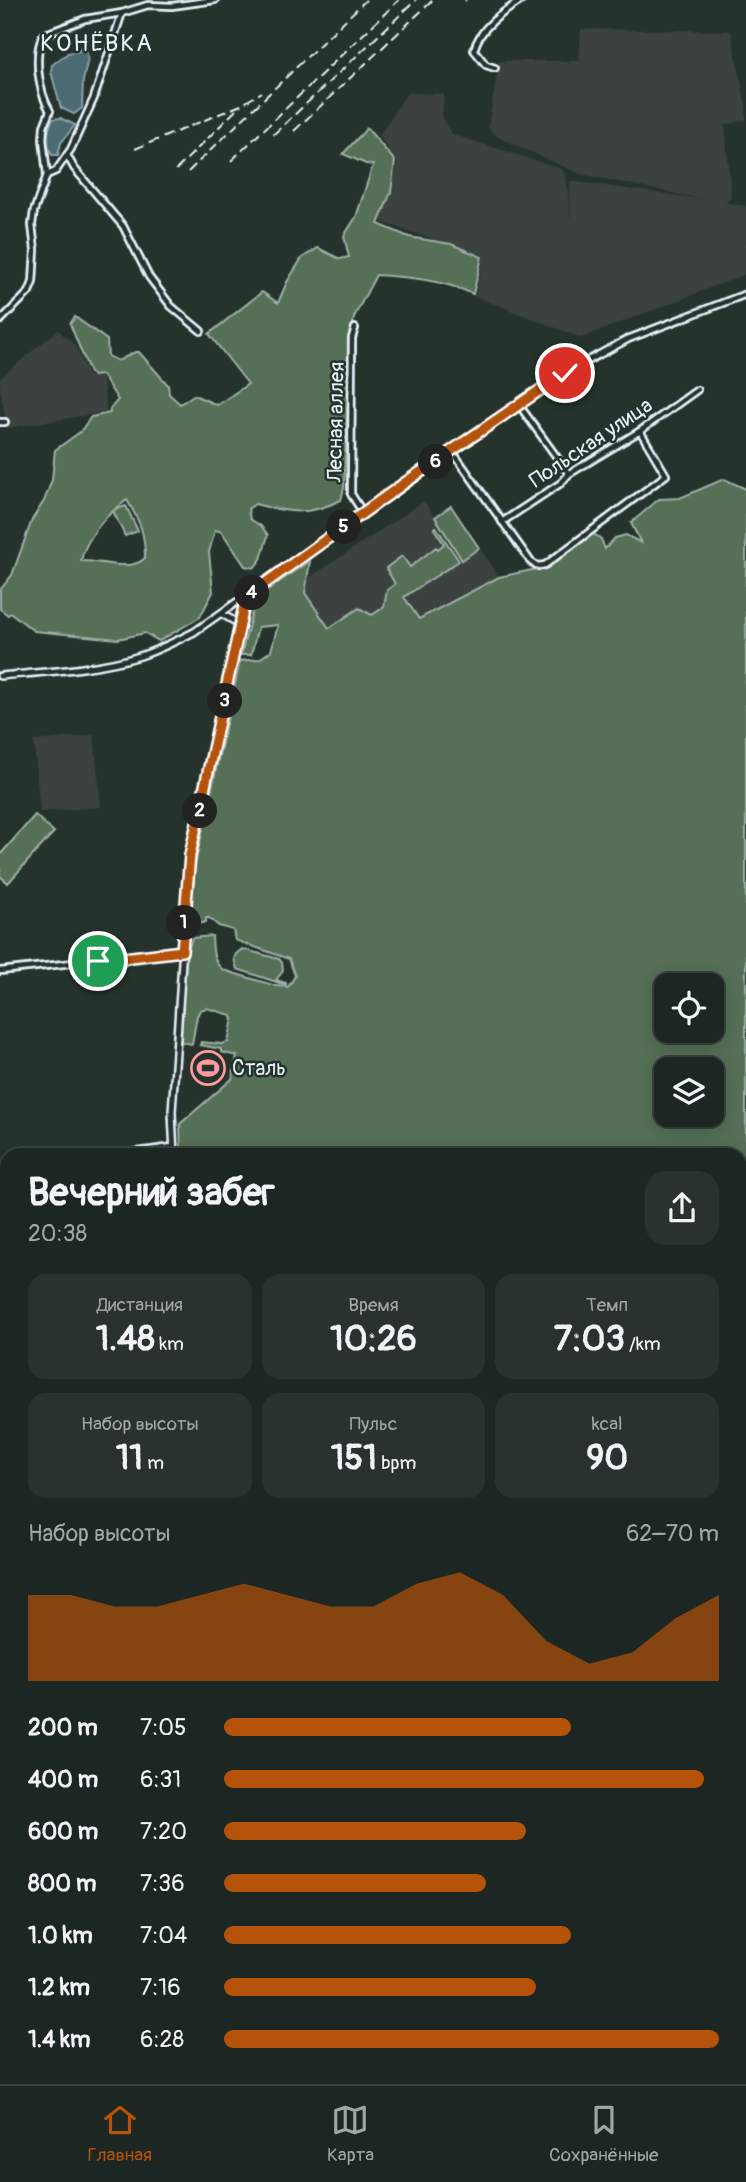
<!DOCTYPE html>
<html lang="ru">
<meta charset="utf-8">
<style>
body{margin:0;font-family:Pangolin,sans-serif;background:#29322f;color:#f1f3f6;height:100vh;display:flex;flex-direction:column;font-size:26px;white-space:nowrap}
*{box-sizing:border-box;margin:0}
p{font-size:23px;color:#a0a5a5}
.icon{flex:none;width:38px;height:38px;fill:none;stroke:currentColor;stroke-width:2;stroke-linecap:round;stroke-linejoin:round}
.map{position:relative;flex:1;overflow:hidden}
.panel{position:absolute;left:0px;top:1148px;width:747px;height:936px;display:flex;flex-direction:column;background:#1c2622;border-radius:21px 21px 0 0;box-shadow:0 4px 18px #0003,0 0 0 2px #3a4340}
.panel>*{flex:none}
.tools{position:absolute;left:654px;top:973px;display:grid;gap:14px}
.tools a{display:grid;place-items:center;width:70px;height:70px;border-radius:14px;background:#1c2622;box-shadow:0 4px 18px #0003,0 0 0 2px #3a4340;font-size:35px}
.pin{position:absolute;display:grid;place-items:center;width:60px;height:60px;color:#fff;margin:-30px;border:4px solid #fff;border-radius:50%;box-shadow:0 2px 7px #0007}
.km{position:absolute;width:35px;height:35px;margin:-18px;border-radius:50%;background:#222;color:#fff;font-size:19px;line-height:35px;text-align:center}
.round{display:grid;place-items:center;flex:none;width:74px;height:74px;border-radius:21px;background:#29322f}
.headline{display:flex;align-items:center;justify-content:space-between;height:119px;padding:0 28px}
h1{font-size:38px;font-weight:700;line-height:52px}
.metrics{display:grid;grid-template-columns:repeat(3,1fr);gap:10px;height:119px;padding:7px 28px}
.metrics div{display:grid;align-content:center;border-radius:18px;background:#29322f;text-align:center}
.metrics b{font-size:35px;font-weight:700}
.metrics small{font-size:19px;font-weight:400}
.metrics p{font-size:19px}
.chart{height:196px;padding:14px 28px}
.chart p{display:flex;justify-content:space-between}
.chart svg{width:100%;height:126px;margin-top:7px;fill:#b45309;opacity:.7}
ul{padding:0 28px;list-style:none;font-size:23px}
li{display:grid;grid-template-columns:112px 84px 1fr;align-items:center;height:52px}
li i{height:18px;border-radius:9px;background:#b45309}
.menu{display:flex;justify-content:space-around;align-items:center;height:98px;border-top:2px solid #3a4340;background:#1c2622;font-size:19px;color:#a0a5a5}
.menu a{display:grid;justify-items:center;gap:4px}
.menu .selected{color:#b45309}
.map>svg:first-child{display:block}
.built{fill:#3b4240}
.green{fill:#556f56;stroke:#9eb0a7;stroke-width:2;fill-rule:evenodd}
.water{fill:#4c6a72;stroke:#8aa0a8;stroke-width:2}
.lines{fill:none;stroke-linecap:round;stroke-linejoin:round}
.street-casing{stroke:#e8f1f8;stroke-width:10}
.secondary-casing{stroke:#e8f1f8;stroke-width:10}
.primary-casing{stroke:#e8f1f8;stroke-width:11}
.street{stroke:#26332d;stroke-width:4.5}
.secondary{stroke:#26332d;stroke-width:5}
.primary{stroke:#726e52;stroke-width:6}
.rail{stroke:#e8f1f8;stroke-width:2;stroke-dasharray:10 5;stroke-linecap:butt}
.route-casing{stroke:#fff;stroke-width:14}
.route{stroke:#b45309;stroke-width:9}
.labels{text-anchor:middle;dominant-baseline:central;stroke-width:5;stroke-linejoin:round;paint-order:stroke}
.street-label{font-size:21px;fill:#e8f1f8;stroke:#26332d}
.poi-label{font-size:21px;fill:#e8f1f8;stroke:#26332d;text-anchor:start}
.quarter-label{font-size:24px;letter-spacing:2px;fill:#e8f1f8;stroke:#26332d}
</style>
<div class="map">
<svg width="746" height="2084" viewBox="0 0 746 2084">
<rect width="100%" height="100%" fill="#26332d"/>
<filter id="ink" filterUnits="userSpaceOnUse"><feTurbulence type="fractalNoise" baseFrequency=".0143" numOctaves="2"/><feDisplacementMap in="SourceGraphic" scale="14" xChannelSelector="R" yChannelSelector="G"/><feConvolveMatrix kernelMatrix="1 2 1 2 8 2 1 2 1" color-interpolation-filters="sRGB"/></filter>
<g filter="url(#ink)">
<g class="built">
<path d="M 581,29 L 731,31 L 746,107 L 746,120 L 725,125 L 731,196 L 726,203 L 746,206 L 746,274 L 581,338 L 475,296 L 484,256 L 381,222 L 398,162 L 379,136 L 407,93 L 444,94 L 442,118 L 452,134 L 561,169 L 566,175 L 571,222 L 570,181 L 707,200 L 580,174 L 498,137 L 488,128 L 499,61 L 579,61 Z"/>
<path d="M 58,330 L 75,345 L 89,376 L 102,376 L 107,412 L 7,428 L 0,388 L 0,378 Z"/>
<path d="M 424,501 L 435,517 L 451,506 L 499,577 L 419,619 L 328,632 L 297,586 Z"/>
<path d="M 94,735 L 101,807 L 40,812 L 34,741 Z"/>
<path d="M 0,1829 L 7,1865 L 7,1876 L 0,1877 Z"/>
</g>
<g class="green">
<path d="M 367,128 L 395,161 L 391,192 L 378,224 L 409,237 L 451,244 L 482,257 L 473,294 C 442,280 410,277 376,275 L 354,317 L 350,351 L 344,488 L 341,500 C 308,516 290,513 255,504 L 248,509 L 250,519 L 261,526 L 268,535 L 261,559 L 254,568 L 245,566 L 222,532 L 215,530 L 209,552 L 213,592 L 200,617 L 159,641 L 145,633 L 118,639 L 34,631 L 11,613 L 8,615 L 0,609 L 0,590 L 12,575 L 32,520 L 44,501 L 52,480 L 55,450 L 80,432 L 91,417 L 110,413 L 110,409 L 118,400 L 102,375 L 93,376 L 90,373 L 70,324 L 75,317 L 107,340 L 108,356 L 118,361 L 135,352 L 139,352 L 168,385 L 169,394 L 180,404 L 194,395 L 217,405 L 248,384 L 209,334 L 262,292 L 278,303 L 287,282 L 302,258 L 318,248 L 340,259 L 349,257 L 344,236 L 356,217 L 373,165 L 366,164 L 343,154 ZM 127,500 C 140,522 145,532 145,558 C 130,573 101,560 81,561 C 84,544 100,522 113,511 L 125,536 L 138,531 L 126,506 L 114,510 Z"/>
<path d="M 724,479 L 746,489 L 746,1310 L 740,1311 L 740,1155 L 181,1155 L 180,1124 L 232,1079 L 237,1056 L 221,1052 L 221,1049 L 200,1045 L 201,1042 L 222,1044 L 228,1042 L 233,1019 L 231,1015 L 207,1008 L 200,1010 L 197,1016 L 192,1044 L 181,1042 L 185,959 L 192,938 L 212,936 C 213,950 212,961 223,970 L 276,986 L 288,987 L 295,976 L 289,959 L 235,940 L 233,930 L 219,926 L 209,918 L 206,918 L 206,922 L 189,927 L 194,869 L 240,661 L 259,659 L 271,651 L 278,625 L 258,627 L 251,655 L 241,655 L 254,605 L 266,591 L 310,561 L 305,593 L 329,628 L 359,608 L 372,615 L 384,607 L 387,590 L 395,584 L 386,568 L 402,556 L 410,567 L 436,547 L 438,549 L 444,544 L 434,529 L 436,527 L 459,561 L 404,597 L 419,619 L 499,577 L 546,567 L 592,533 L 601,539 L 605,549 L 615,538 L 626,535 L 641,543 L 631,523 L 659,499 L 680,498 ZM 667,985 L 712,985 L 712,1031 L 667,1031 ZM 667,1069 L 712,1069 L 712,1115 L 667,1115 Z"/>
<path d="M 451,506 L 479,548 L 462,560 L 435,517 Z"/>
<path d="M 35,815 L 54,832 L 8,883 L 0,876 L 0,855 Z"/>
<path d="M 242,949 L 279,959 L 282,963 L 283,971 L 276,980 L 286,983 L 286,985 L 237,969 L 234,959 L 236,954 Z"/>
<path d="M 7,1408 L 7,1438 L 0,1440 L 0,1410 Z"/>
<path d="M 746,1426 L 746,1507 L 740,1503 L 740,1430 Z"/>
<path d="M 7,1454 L 7,1481 L 0,1482 L 0,1455 Z"/>
</g>
<g class="water">
<path d="M 81,47 L 86,50 L 88,58 L 83,81 L 82,108 L 74,114 L 61,108 L 51,72 L 52,65 L 68,53 L 79,51 Z"/>
<path d="M 60,118 L 75,125 L 61,143 L 58,155 L 52,155 C 46,144 47,131 53,119 Z"/>
</g>
<g class="lines">
<g class="street-casing">
<g id="street">
<path d="M 495,68 L 486,65 L 474,50 C 480,27 503,12 522,0"/>
<path d="M 67,155 L 74,168 L 123,226 L 149,277 L 171,306 L 201,331"/>
<path d="M 47,175 L 56,171 L 71,149 L 94,98 L 122,13"/>
<path d="M 0,321 L 29,292 L 33,282 L 35,250 L 32,225 L 34,211 L 47,175 L 43,139 L 44,126 L 50,111 C 39,92 33,56 43,35 L 85,19 L 122,13 L 148,5 L 172,6 L 215,0"/>
<path d="M 355,328 L 352,338 L 351,494 L 363,513"/>
<path d="M 519,405 L 569,474"/>
<path d="M 0,422 L 5,422"/>
<path d="M 452,451 L 531,562 L 538,566 L 545,565 L 666,475 L 640,431"/>
<path d="M 502,522 L 561,483 L 569,474 L 640,431 L 697,390"/>
<path d="M 0,971 L 182,951"/>
<path d="M 115,1155 L 173,1147"/>
<path d="M 740,1395 L 746,1390"/>
<path d="M 0,1584 L 7,1585"/>
<path d="M 740,1595 L 746,1593"/>
<path d="M 0,1635 L 7,1635"/>
<path d="M 740,1688 L 746,1686"/>
<path d="M 740,1726 L 746,1724"/>
<path d="M 740,1859 L 746,1870"/>
<path d="M 740,1982 L 746,1994"/>
<path d="M 604,2077 L 608,2084"/>
<path d="M 368,2084 L 369,2077"/>
<path d="M 466,2084 L 469,2077"/>
</g>
</g>
<g class="secondary-casing">
<g id="secondary">
<path d="M 222,614 L 241,625"/>
<path d="M 0,676 C 43,672 99,669 140,656 C 159,650 176,641 194,632 L 565,373 L 628,339 L 746,294"/>
<path d="M 174,1155 L 172,1112 L 188,871 L 246,597"/>
</g>
</g>
<g class="primary-casing">
<g id="primary">
<path d="M 740,1324 L 746,1323"/>
<path d="M 0,1444 L 7,1442"/>
</g>
</g>
<use href="#street" class="street"/>
<use href="#secondary" class="secondary"/>
<use href="#primary" class="primary"/>
<g class="rail">
<path d="M 465,1 L 466,0"/>
<path d="M 294,131 L 433,0"/>
<path d="M 273,135 L 416,0"/>
<path d="M 135,149 L 241,105 L 262,92"/>
<path d="M 231,161 L 399,0"/>
<path d="M 176,170 L 236,110"/>
<path d="M 188,172 L 366,0"/>
</g>
</g>
</g>
<g class="lines" filter="url(#ink)">
<g class="route-casing">
<path id="route" d="M 98,961 L 182,951 L 190,855 L 246,597 L 406,482 L 565,373"/>
</g>
<use href="#route" class="route"/>
</g>
<defs>
<g id="stadium-ring" transform="scale(1.75)"><circle r="9.5" fill="#26332d" stroke="#ff9aa2" stroke-width="1.5"/><path d="M0-5a6.5 5 0 1 0 0 10a6.5 5 0 1 0 0-10ZM-3.5-1.8h7v3.6h-7Z" fill="#ff9aa2"/></g>
</defs>
<g fill-rule="evenodd">
<use href="#stadium-ring" x="208" y="1068"/>
</g>
<g class="labels">
<g class="street-label">
<text transform="translate(336 422) rotate(-89)">Лесная аллея</text>
<text transform="translate(591 443) rotate(-34)">Польская улица</text>
</g>
<g class="poi-label">
<text x="232" y="1068">Сталь</text>
</g>
<g class="quarter-label">
<text x="97" y="43">КОНЁВКА</text>
</g>
</g>
</svg>
<div class="tools">
<a><svg class="icon" aria-label="locate" viewBox="0 0 24 24"><circle cx="12" cy="12" r="6"/><path d="M12 2v4M12 18v4M2 12h4M18 12h4"/></svg></a>
<a><svg class="icon" aria-label="layers" viewBox="0 0 24 24"><path d="M12 4l9 5-9 5-9-5zM3 14l9 5 9-5"/></svg></a>
</div>
<div class="pin" style="left:98px;top:961px;background:#1e9e55"><svg class="icon" aria-label="arrive" viewBox="0 0 24 24"><path d="M6 21V4h12l-3 4 3 4H6"/></svg></div>
<div class="pin" style="left:565px;top:373px;background:#d93025"><svg class="icon" aria-label="check" viewBox="0 0 24 24"><path d="M5 12l5 5 9-10"/></svg></div>
<b class="km" style="left:184px;top:923px">1</b>
<b class="km" style="left:200px;top:811px">2</b>
<b class="km" style="left:225px;top:701px">3</b>
<b class="km" style="left:252px;top:593px">4</b>
<b class="km" style="left:344px;top:527px">5</b>
<b class="km" style="left:436px;top:462px">6</b>
<section class="panel">
<div class="headline"><div><h1>Вечерний забег</h1><p>20:38</p></div><a class="round"><svg class="icon" aria-label="share" viewBox="0 0 24 24"><path d="M12 15V3M7 8l5-5 5 5M5 13v7h14v-7"/></svg></a></div>
<div class="metrics">
<div><p>Дистанция</p><b>1.48<small> km</small></b></div>
<div><p>Время</p><b>10:26</b></div>
<div><p>Темп</p><b>7:03<small> /km</small></b></div>
</div>
<div class="metrics">
<div><p>Набор высоты</p><b>11<small> m</small></b></div>
<div><p>Пульс</p><b>151<small> bpm</small></b></div>
<div><p>kcal</p><b>90</b></div>
</div>
<div class="chart"><p><span>Набор высоты</span>62–70 m</p>
<svg viewBox="0 0 160 44" preserveAspectRatio="none"><path d="M0 44V14L10 14L20 18L30 18L40 14L50 10L60 14L70 18L80 18L90 10L100 6L110 14L120 30L130 38L140 34L150 22L160 14V44z"/></svg>
</div>
<ul>
<li><b>200 m</b>7:05<i style="width:70%"></i></li>
<li><b>400 m</b>6:31<i style="width:97%"></i></li>
<li><b>600 m</b>7:20<i style="width:61%"></i></li>
<li><b>800 m</b>7:36<i style="width:53%"></i></li>
<li><b>1.0 km</b>7:04<i style="width:70%"></i></li>
<li><b>1.2 km</b>7:16<i style="width:63%"></i></li>
<li><b>1.4 km</b>6:28<i style="width:100%"></i></li>
</ul>
</section>
</div>
<nav class="menu">
<a class="selected"><svg class="icon" aria-label="home" viewBox="0 0 24 24"><path d="M3 11l9-7 9 7M6 9v11h12V9"/></svg>Главная</a>
<a><svg class="icon" aria-label="map" viewBox="0 0 24 24"><path d="M3 6l6-2 6 2 6-2v14l-6 2-6-2-6 2zM9 4v14M15 6v14"/></svg>Карта</a>
<a><svg class="icon" aria-label="saved" viewBox="0 0 24 24"><path d="M7 4h10v16l-5-4-5 4z"/></svg>Сохранённые</a>
</nav>
